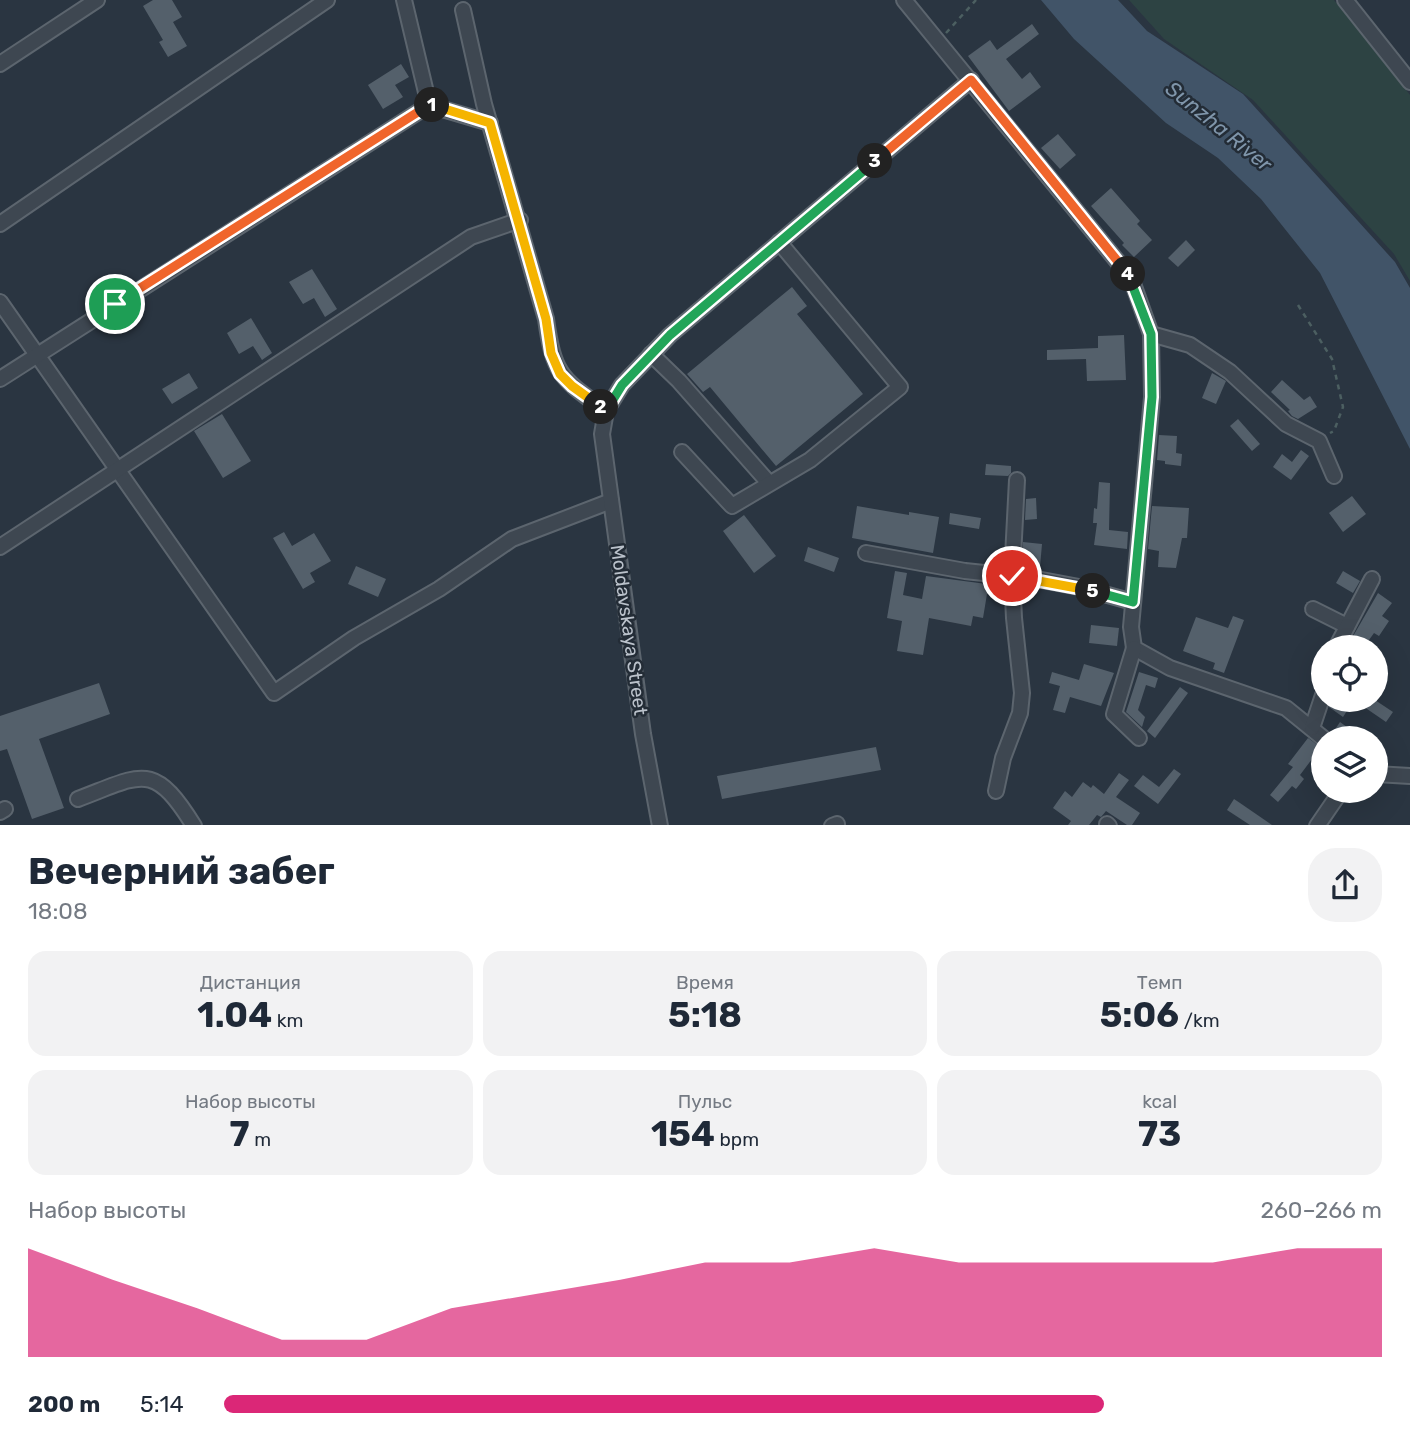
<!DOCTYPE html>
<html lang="ru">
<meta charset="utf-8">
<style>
body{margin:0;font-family:Rubik,sans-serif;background:#f2f2f3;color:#1f2937;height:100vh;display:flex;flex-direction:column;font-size:26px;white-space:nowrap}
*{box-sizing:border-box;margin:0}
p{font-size:23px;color:#747a83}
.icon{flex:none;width:38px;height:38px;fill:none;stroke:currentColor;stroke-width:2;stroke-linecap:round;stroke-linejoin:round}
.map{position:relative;height:825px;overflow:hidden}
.drawer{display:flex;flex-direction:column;background:#fff;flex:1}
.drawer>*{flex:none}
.fabs{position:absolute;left:1311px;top:635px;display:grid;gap:14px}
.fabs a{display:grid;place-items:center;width:77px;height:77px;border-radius:50%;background:#fff;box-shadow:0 7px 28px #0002;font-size:35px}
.pin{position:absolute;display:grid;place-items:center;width:60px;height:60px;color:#fff;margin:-30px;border:4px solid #fff;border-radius:50%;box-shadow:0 2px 7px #0007}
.km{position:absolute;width:35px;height:35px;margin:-18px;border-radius:50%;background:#222;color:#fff;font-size:19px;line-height:35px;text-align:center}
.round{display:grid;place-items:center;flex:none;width:74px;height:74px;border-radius:28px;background:#f2f2f3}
.overview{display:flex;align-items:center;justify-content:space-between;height:119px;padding:0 28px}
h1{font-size:38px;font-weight:700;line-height:52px}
.figures{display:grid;grid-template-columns:repeat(3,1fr);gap:10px;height:119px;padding:7px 28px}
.figures div{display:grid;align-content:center;border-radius:18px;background:#f2f2f3;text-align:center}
.figures b{font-size:35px;font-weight:700}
.figures small{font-size:19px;font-weight:400}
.figures p{font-size:19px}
.chart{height:196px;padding:14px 28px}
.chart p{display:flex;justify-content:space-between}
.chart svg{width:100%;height:126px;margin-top:7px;fill:#db2777;opacity:.7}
ul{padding:0 28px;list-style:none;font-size:23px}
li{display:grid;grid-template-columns:112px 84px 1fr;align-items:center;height:52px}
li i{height:18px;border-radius:9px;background:#db2777}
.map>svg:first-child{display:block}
.green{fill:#2d4343}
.water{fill:#415468}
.building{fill:#54606b}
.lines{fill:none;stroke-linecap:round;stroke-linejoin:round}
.minor-casing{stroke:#5c656e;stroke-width:18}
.path{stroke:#4c5f61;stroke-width:2.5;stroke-dasharray:5 5;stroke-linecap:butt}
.minor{stroke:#3e4751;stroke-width:14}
.split-1-casing{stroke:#fff;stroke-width:14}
.split-2-casing{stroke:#fff;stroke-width:14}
.split-3-casing{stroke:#fff;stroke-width:14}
.split-4-casing{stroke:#fff;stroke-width:14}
.split-5-casing{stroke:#fff;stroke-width:14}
.split-6-casing{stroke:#fff;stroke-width:14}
.split-1{stroke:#f0652b;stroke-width:9}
.split-2{stroke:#f5b400;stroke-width:9}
.split-3{stroke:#22a559;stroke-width:9}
.split-4{stroke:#f0652b;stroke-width:9}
.split-5{stroke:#22a559;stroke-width:9}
.split-6{stroke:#f5b400;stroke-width:9}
.labels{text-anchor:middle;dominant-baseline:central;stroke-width:5;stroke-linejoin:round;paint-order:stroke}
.street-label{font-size:19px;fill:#bbc2cb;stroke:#232c36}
.water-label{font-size:21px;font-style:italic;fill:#7f95aa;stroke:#232c36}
</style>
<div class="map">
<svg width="1410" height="826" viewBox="0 0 1410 826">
<rect width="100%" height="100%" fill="#2a3541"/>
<path class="green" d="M 1129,0 L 1334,0 L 1410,95 L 1410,281 L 1394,254 L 1253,100 L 1164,39 Z"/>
<path class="water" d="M 1041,0 L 1118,0 L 1147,31 L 1243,94 L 1395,262 L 1410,288 L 1410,449 L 1320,273 L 1261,199 L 1218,158 L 1166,123 L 1074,39 Z"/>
<g class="building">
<path d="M 153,0 L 172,0 L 182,17 L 173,22 L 187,46 L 168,57 L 159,42 L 163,40 L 143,6 Z"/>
<path d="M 1032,24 L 1039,34 L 1006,59 L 1022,79 L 1030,72 L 1041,87 L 1009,111 L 968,56 L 990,40 L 997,50 Z"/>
<path d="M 401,64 L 409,77 L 395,85 L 403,97 L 383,109 L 368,85 Z"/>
<path d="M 1058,134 L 1076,155 L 1060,169 L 1041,148 Z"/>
<path d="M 1111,188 L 1140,221 L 1137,224 L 1152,240 L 1134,257 L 1122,245 L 1124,243 L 1091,206 Z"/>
<path d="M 1186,240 L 1195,250 L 1178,267 L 1168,258 Z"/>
<path d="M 312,269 L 337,309 L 325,317 L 314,298 L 303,304 L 289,282 Z"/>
<path d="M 792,287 L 807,306 L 797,314 L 863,394 L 776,466 L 710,387 L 703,392 L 687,374 Z"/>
<path d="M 251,318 L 272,353 L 262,360 L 253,346 L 239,354 L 227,333 Z"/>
<path d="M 1124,335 L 1126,380 L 1087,381 L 1086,359 L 1047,360 L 1047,350 L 1098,348 L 1098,336 Z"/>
<path d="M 189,373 L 198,388 L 172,404 L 162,389 Z"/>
<path d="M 1212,373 L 1226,381 L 1216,404 L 1202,398 Z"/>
<path d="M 1282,380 L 1304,400 L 1310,396 L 1317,407 L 1298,419 L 1292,416 L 1288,411 L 1290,410 L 1271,392 Z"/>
<path d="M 222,414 L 251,461 L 223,478 L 194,431 Z"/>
<path d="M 1238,419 L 1260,444 L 1252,451 L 1230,426 Z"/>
<path d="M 1159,435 L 1177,436 L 1176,453 L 1182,454 L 1181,466 L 1165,464 L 1165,461 L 1157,460 Z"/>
<path d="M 1301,450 L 1309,456 L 1291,480 L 1273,467 L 1282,454 L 1292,462 Z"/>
<path d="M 986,464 L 1011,466 L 1011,473 L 1008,476 L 985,475 Z"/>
<path d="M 1099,482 L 1110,483 L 1109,530 L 1128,532 L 1127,549 L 1094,545 L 1097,523 L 1093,523 L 1094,508 L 1097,509 Z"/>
<path d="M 1352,496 L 1366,514 L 1343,532 L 1329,513 Z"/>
<path d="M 1036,498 L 1037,519 L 1025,520 L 1026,499 Z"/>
<path d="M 857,506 L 909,515 L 909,512 L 939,517 L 933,553 L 852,538 Z"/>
<path d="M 1152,506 L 1189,508 L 1187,538 L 1182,538 L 1176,568 L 1158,567 L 1159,551 L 1148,549 Z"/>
<path d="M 950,513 L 981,518 L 979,529 L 949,524 Z"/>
<path d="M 744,515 L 776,556 L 754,573 L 723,531 Z"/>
<path d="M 284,532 L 292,546 L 314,533 L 331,561 L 310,573 L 315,582 L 303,589 L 273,538 Z"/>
<path d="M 1023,542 L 1042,544 L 1040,567 L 1022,565 Z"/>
<path d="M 808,547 L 839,558 L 834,572 L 804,561 Z"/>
<path d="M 356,566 L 386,579 L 378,597 L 348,584 Z"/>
<path d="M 895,571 L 907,573 L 903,595 L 922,599 L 926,576 L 994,585 L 992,595 L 987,594 L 983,618 L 973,616 L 971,626 L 929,618 L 923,655 L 897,651 L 902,621 L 887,618 Z"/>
<path d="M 1343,571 L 1360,581 L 1353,593 L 1336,583 Z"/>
<path d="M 1378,593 L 1392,603 L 1382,616 L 1389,621 L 1379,636 L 1374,633 L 1364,647 L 1352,638 Z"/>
<path d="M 1233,616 L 1244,620 L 1224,673 L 1213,669 L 1215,663 L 1183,651 L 1196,617 L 1228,628 Z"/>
<path d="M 1091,625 L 1119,628 L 1117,646 L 1089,643 Z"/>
<path d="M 1084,664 L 1114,673 L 1101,706 L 1070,697 L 1065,713 L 1053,710 L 1060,686 L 1049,683 L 1052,672 L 1079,680 Z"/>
<path d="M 1139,672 L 1158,678 L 1155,688 L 1146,685 L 1138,710 L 1145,717 L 1142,727 L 1126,712 Z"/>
<path d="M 99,683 L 110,714 L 39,739 L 64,808 L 32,819 L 7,749 L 0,751 L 0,716 Z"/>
<path d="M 1180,687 L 1188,693 L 1155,738 L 1147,731 Z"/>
<path d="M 1331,700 L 1375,700 L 1393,712 L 1386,722 L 1354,700 L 1343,717 L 1329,707 Z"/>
<path d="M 1340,722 L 1362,738 L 1332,738 L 1332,734 Z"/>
<path d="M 1308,738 L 1323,749 L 1314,761 L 1312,759 L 1300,775 L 1304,779 L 1296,789 L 1292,786 L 1278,802 L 1270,795 L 1293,767 L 1288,764 Z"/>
<path d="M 876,747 L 881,770 L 722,799 L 717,776 Z"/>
<path d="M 1174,769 L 1181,774 L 1158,804 L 1134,786 L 1143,775 L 1159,787 Z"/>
<path d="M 1119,773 L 1129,780 L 1116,797 L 1140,813 L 1132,825 L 1127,825 L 1106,811 L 1101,817 L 1097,815 L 1089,825 L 1068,825 L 1071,821 L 1053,808 L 1065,791 L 1072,797 L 1083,782 L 1091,788 L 1093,785 L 1104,794 Z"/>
<path d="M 1234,799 L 1240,803 L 1272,825 L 1250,825 L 1227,810 Z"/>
</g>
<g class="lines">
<g class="minor-casing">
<g id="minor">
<path d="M 404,0 L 429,105 L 490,123"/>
<path d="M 904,0 L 1131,278 L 1151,334 L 1152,397 L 1131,627 L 1134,648 L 1170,668 L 1286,708 L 1323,738"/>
<path d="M 1345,0 L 1410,82"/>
<path d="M 463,10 L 484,104 L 546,319 C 554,376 561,378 606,411"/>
<path d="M 0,64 L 97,0"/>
<path d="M 0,224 L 327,0"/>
<path d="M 0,302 L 274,693 L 354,638 L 439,589 L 512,539 L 611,501"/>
<path d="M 1151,334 L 1190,345 L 1230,372 L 1286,424 L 1319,441 L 1334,476"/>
<path d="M 651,354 L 679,381 L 769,483"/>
<path d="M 0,379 L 429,105"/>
<path d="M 682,452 L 732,506 L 810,460 L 900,387 L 779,242"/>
<path d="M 0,547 L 471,237 L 520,220"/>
<path d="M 866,553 L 965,571 L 1031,578 L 1079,587 L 1133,602"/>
<path d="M 1313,609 L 1347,626"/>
<path d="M 1134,648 L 1114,714 L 1139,738"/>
<path d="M 1336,648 L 1372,579"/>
<path d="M 1312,728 L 1323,695"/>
<path d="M 1376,774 L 1410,776"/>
<path d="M 996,791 L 1003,758 L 1020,713 L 1022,693 L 1014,618 L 1012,576 L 1017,480"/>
<path d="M 78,799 C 142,775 153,760 194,826"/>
<path d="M 0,812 L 5,809"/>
<path d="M 1107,824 L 1109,826"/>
<path d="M 660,826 L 643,734 L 602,434 L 606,411 L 622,385 L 670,335 L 971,80"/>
<path d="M 832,826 L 837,824"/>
<path d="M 1317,826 L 1341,791"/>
</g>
</g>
<g class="path">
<path d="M 946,33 L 976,0"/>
<path d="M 1298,305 L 1332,359 L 1343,407 L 1334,431 L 1330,433"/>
</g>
<use href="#minor" class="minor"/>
</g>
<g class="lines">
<g class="split-1-casing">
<path id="split-1" d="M 115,304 L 429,105 L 432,105"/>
</g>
<g class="split-2-casing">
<path id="split-2" d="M 432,105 L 490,123 L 546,319 L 551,353 L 560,374 L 572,386 L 601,407"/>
</g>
<g class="split-3-casing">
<path id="split-3" d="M 601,407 L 606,411 L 622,385 L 670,335 L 875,161"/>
</g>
<g class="split-4-casing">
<path id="split-4" d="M 875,161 L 971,80 L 1128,274"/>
</g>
<g class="split-5-casing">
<path id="split-5" d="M 1093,591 L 1133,602 L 1152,397 L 1151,334 L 1128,274"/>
</g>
<g class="split-6-casing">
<path id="split-6" d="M 1012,576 L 1093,591"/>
</g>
<use href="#split-1" class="split-1"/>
<use href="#split-2" class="split-2"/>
<use href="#split-3" class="split-3"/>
<use href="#split-4" class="split-4"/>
<use href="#split-5" class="split-5"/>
<use href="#split-6" class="split-6"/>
</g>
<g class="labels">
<g class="street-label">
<text transform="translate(629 630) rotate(82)">Moldavskaya Street</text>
</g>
<g class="water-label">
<text transform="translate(1219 126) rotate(39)">Sunzha River</text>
</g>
</g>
</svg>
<div class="fabs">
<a><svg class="icon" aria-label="locate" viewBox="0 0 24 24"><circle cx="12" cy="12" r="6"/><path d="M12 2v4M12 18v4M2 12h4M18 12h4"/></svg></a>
<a><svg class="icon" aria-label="layers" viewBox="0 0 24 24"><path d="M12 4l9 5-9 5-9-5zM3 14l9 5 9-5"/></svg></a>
</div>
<div class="pin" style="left:115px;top:304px;background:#1e9e55"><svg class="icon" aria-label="arrive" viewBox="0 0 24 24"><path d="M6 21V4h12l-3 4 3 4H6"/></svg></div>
<div class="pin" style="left:1012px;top:576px;background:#d93025"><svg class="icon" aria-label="check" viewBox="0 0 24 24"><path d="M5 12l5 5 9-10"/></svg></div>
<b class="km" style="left:432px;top:105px">1</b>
<b class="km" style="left:601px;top:407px">2</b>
<b class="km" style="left:875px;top:161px">3</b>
<b class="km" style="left:1128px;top:274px">4</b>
<b class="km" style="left:1093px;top:591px">5</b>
</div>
<section class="drawer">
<div class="overview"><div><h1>Вечерний забег</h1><p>18:08</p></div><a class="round"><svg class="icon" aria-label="share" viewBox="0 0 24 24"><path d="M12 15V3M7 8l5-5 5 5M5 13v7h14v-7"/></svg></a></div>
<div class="figures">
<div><p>Дистанция</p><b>1.04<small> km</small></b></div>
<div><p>Время</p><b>5:18</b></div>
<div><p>Темп</p><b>5:06<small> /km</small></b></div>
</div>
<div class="figures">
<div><p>Набор высоты</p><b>7<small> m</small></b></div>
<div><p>Пульс</p><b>154<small> bpm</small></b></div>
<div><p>kcal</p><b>73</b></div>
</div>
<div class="chart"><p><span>Набор высоты</span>260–266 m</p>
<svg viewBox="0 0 160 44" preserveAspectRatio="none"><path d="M0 44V6L10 17L20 27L30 38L40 38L50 27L60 22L70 17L80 11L90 11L100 6L110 11L120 11L130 11L140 11L150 6L160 6V44z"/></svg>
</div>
<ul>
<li><b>200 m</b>5:14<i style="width:76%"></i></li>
</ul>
</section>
